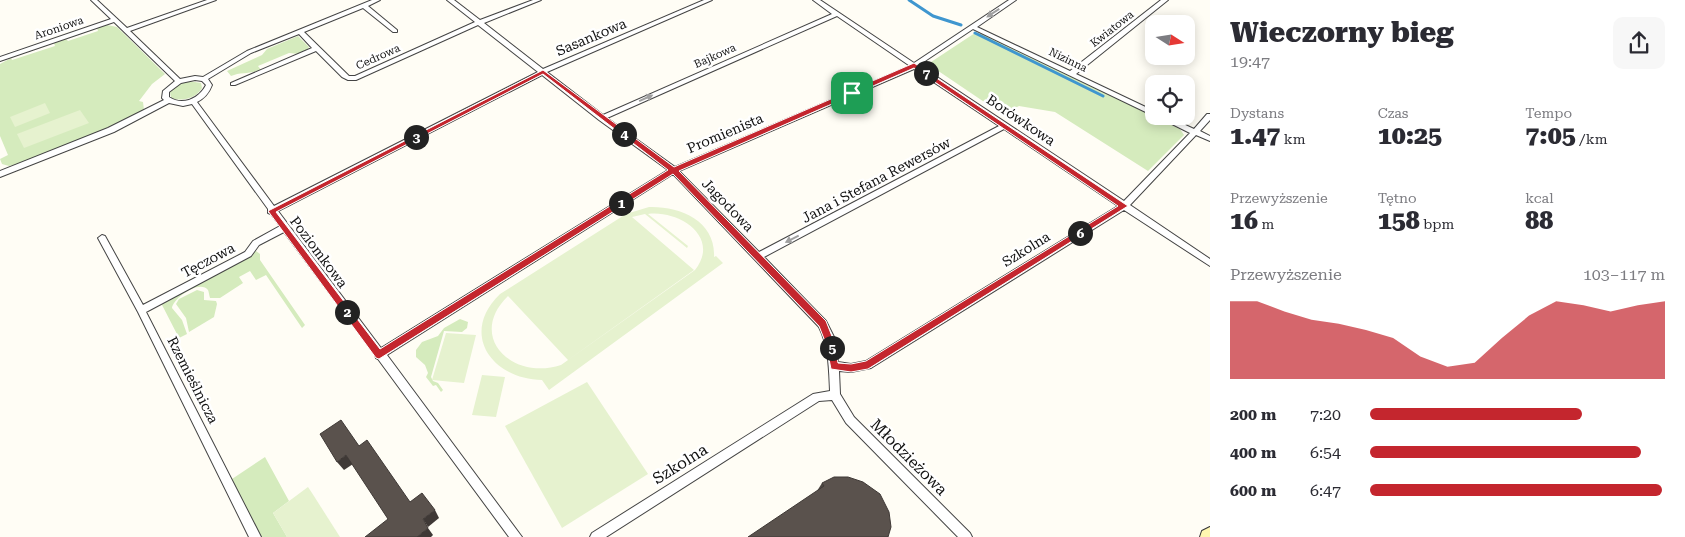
<!DOCTYPE html>
<html lang="pl">
<meta charset="utf-8">
<style>
body{margin:0;font-family:"Roboto Serif",serif;background:#f7f7f7;color:#2b2b33;height:100vh;display:flex;flex-direction:column;font-size:19px;white-space:nowrap}
*{box-sizing:border-box;margin:0}
p{font-size:16px;color:#7c7c81}
.icon{flex:none;width:28px;height:28px;fill:none;stroke:currentColor;stroke-width:2;stroke-linecap:round;stroke-linejoin:round}
.map{position:relative;flex:1;overflow:hidden}
.details{display:flex;flex-direction:column;background:#fff;width:475px}
.details>*{flex:none}
.needle{width:32px;rotate:102deg}
.tools{position:absolute;left:1145px;top:15px;display:grid;gap:10px}
.tools a{display:grid;place-items:center;width:50px;height:50px;border-radius:10px;background:#fff;box-shadow:0 2px 12px #0003;font-size:25px}
.pin{position:absolute;display:grid;place-items:center;width:42px;height:42px;color:#fff;margin:-21px;border-radius:10px;box-shadow:0 2px 8px #0006}
.km{position:absolute;width:25px;height:25px;margin:-12px;border-radius:50%;background:#222;color:#fff;font-size:14px;line-height:25px;text-align:center}
.round{display:grid;place-items:center;flex:none;width:52px;height:52px;border-radius:10px;background:#f7f7f7}
.summary{display:flex;align-items:center;justify-content:space-between;height:85px;padding:0 20px}
h1{font-size:28px;font-weight:800;line-height:38px}
.metrics{display:grid;grid-template-columns:repeat(3,1fr);gap:8px;height:85px;padding:5px 20px}
.metrics div{display:grid;align-content:center}
.metrics b{font-size:25px;font-weight:800}
.metrics small{font-size:14px;font-weight:400}
.metrics p{font-size:14px}
.chart{height:140px;padding:10px 20px}
.chart p{display:flex;justify-content:space-between}
.chart svg{width:100%;height:90px;margin-top:5px;fill:#c4262e;opacity:.7}
ul{padding:0 20px;list-style:none;font-size:16px}
li{display:grid;grid-template-columns:80px 60px 1fr;align-items:center;height:38px}
li i{height:12px;border-radius:6px;background:#c4262e}
main{display:flex;flex:1;min-height:0}
.map>svg:first-child{display:block}
.green{fill:#d5ebbd}
.pitch{fill:#e6f2cf;fill-rule:evenodd}
.lines{fill:none;stroke-linecap:round;stroke-linejoin:round}
.stream{stroke:#3f96cf;stroke-width:3}
.minor-casing{stroke:#444;stroke-width:2}
.secondary-casing{stroke:#333;stroke-width:2}
.minor{fill:#fff;fill-rule:evenodd}
.secondary{fill:#fff6b0;fill-rule:evenodd}
.wall{fill:#4d4742}
.shaded-wall{fill:#3f3936}
.building{fill:#5a524d;stroke:#3f3936}
.oneway{fill:#a0a0a0}
.route{fill:#c4262e;stroke:#fff;fill-rule:evenodd}
.labels{text-anchor:middle;dominant-baseline:central;stroke-width:5;stroke-linejoin:round;paint-order:stroke}
.far-street-label{font-size:11px;fill:#111;stroke:#fff}
.street-label{font-size:14px;fill:#111;stroke:#fff}
.near-street-label{font-size:16px;fill:#111;stroke:#fff}
</style>
<main>
<div class="map">
<svg width="1210" height="537" viewBox="0 0 1210 537">
<rect width="100%" height="100%" fill="#fffdf5"/>
<g class="green">
<path d="M 107,25 L 117,27 L 165,74 L 152,84 L 139,101 L 143,102 L 144,110 L 94,134 L 18,164 L 9,166 L 2,164 L 0,159 L 8,155 L 0,136 L 0,64 L 11,58 L 12,60 L 55,46 L 54,43 L 66,39 L 68,41 L 98,31 L 97,28 Z"/>
<path d="M 975,33 L 982,34 L 1180,129 L 1184,135 L 1148,171 L 1055,112 L 1019,106 L 1002,114 L 928,64 Z"/>
<path d="M 298,36 L 309,47 L 306,51 L 299,54 L 289,53 L 258,66 L 261,70 C 251,74 241,72 231,76 L 227,71 L 262,55 L 267,49 Z"/>
<path d="M 189,81 L 201,83 L 202,88 C 196,98 183,102 171,98 L 170,92 C 174,85 181,83 189,81 Z"/>
<path d="M 256,251 L 260,254 L 260,260 L 305,325 L 302,328 L 266,275 L 256,280 L 250,271 L 239,277 L 243,283 L 220,298 L 210,298 C 209,295 209,292 208,290 C 200,279 173,298 172,308 L 182,320 L 187,334 L 179,338 L 161,303 Z"/>
<path d="M 197,290 L 204,292 L 204,300 L 216,301 L 217,304 L 214,317 L 189,332 L 186,318 L 176,304 L 179,299 Z"/>
<path d="M 460,319 L 468,322 L 467,328 L 462,332 L 444,331 L 431,377 L 433,381 L 438,383 L 443,390 L 441,392 L 436,385 L 433,386 L 426,377 L 428,373 L 425,365 L 416,357 L 416,350 L 422,342 L 438,336 L 444,328 Z"/>
<path d="M 265,457 L 289,501 L 273,513 L 287,537 L 261,537 L 232,479 Z"/>
</g>
<g class="pitch">
<path d="M 45,103 L 50,113 L 15,127 L 10,117 Z"/>
<path d="M 80,110 L 89,123 L 24,148 L 17,134 Z"/>
<path d="M 649,207 C 680,206 716,221 714,257 L 716,256 L 723,263 L 549,390 L 542,380 C 492,379 459,334 500,294 L 626,214 ZM 645,214 L 687,248 L 688,246 L 648,214 C 679,210 721,237 695,270 L 561,365 C 513,381 466,337 508,296 L 568,360 L 694,270 L 632,217 Z"/>
<path d="M 446,333 L 476,335 L 464,383 L 432,380 Z"/>
<path d="M 482,375 L 505,377 L 496,417 L 472,415 Z"/>
<path d="M 587,382 L 648,474 L 562,528 L 505,426 Z"/>
<path d="M 308,487 L 312,493 L 340,537 L 287,537 L 273,513 Z"/>
</g>
<g class="lines">
<g class="stream">
<path d="M 909,0 L 933,16 L 961,25"/>
<path d="M 975,33 L 1103,96"/>
</g>
<g class="minor-casing">
<path id="minor" d="M 91,0 L 97,0 L 127,28 L 207,0 L 216,0 L 130,31 L 180,79 L 195,76 L 203,77 L 247,51 L 372,0 L 380,0 L 368,6 L 397,30 L 397,32 L 393,32 L 363,8 L 304,32 L 349,76 L 355,76 L 475,22 L 447,0 L 454,0 L 480,20 L 533,0 L 541,0 L 484,23 L 543,69 L 704,0 L 712,0 L 547,72 L 603,115 L 832,14 L 813,0 L 820,0 L 914,63 L 1009,0 L 1016,0 L 977,27 L 1070,71 L 1161,0 L 1168,0 L 1076,74 L 1154,111 L 1154,116 L 973,29 L 919,65 L 1124,201 L 1190,133 L 1156,116 L 1166,116 L 1194,129 L 1207,114 L 1210,114 L 1210,120 L 1200,131 L 1210,136 L 1210,141 L 1196,135 L 1130,205 L 1210,259 L 1210,266 L 1124,210 L 871,368 L 851,372 L 839,371 L 840,394 L 854,417 L 970,533 L 972,537 L 958,537 L 846,423 L 832,400 L 819,401 L 606,537 L 590,537 L 592,533 L 813,394 L 830,391 C 829,369 829,347 819,327 L 673,174 L 387,355 L 522,537 L 509,537 L 378,359 L 376,358 L 375,354 L 284,232 L 259,245 L 251,256 L 146,312 L 261,537 L 249,537 L 138,312 L 98,238 L 102,235 L 105,236 L 143,305 L 245,252 L 253,241 L 280,226 L 271,214 L 268,213 L 268,209 L 192,104 L 183,106 L 169,103 L 114,132 L 0,177 L 0,171 L 108,128 L 164,100 L 162,98 L 163,91 L 175,81 L 114,22 L 0,61 L 0,57 L 111,19 ZM 837,16 L 910,66 L 675,167 L 607,118 ZM 478,25 L 538,72 L 274,206 L 197,102 C 205,98 209,93 212,85 L 208,79 L 251,53 L 299,34 L 312,48 L 231,83 L 231,85 L 235,85 L 316,51 L 342,77 L 348,80 L 356,80 ZM 914,69 L 999,126 L 759,252 L 679,171 ZM 542,75 L 599,120 L 668,170 L 381,348 L 278,211 ZM 195,80 L 202,81 L 206,85 C 199,99 182,106 169,97 L 169,92 L 181,83 ZM 1004,129 L 1118,206 L 866,361 L 851,364 L 838,362 L 834,337 L 826,321 L 764,257 Z"/>
</g>
<g class="secondary-casing">
<path id="secondary" d="M 1210,527 L 1210,537 L 1200,537 L 1202,531 Z"/>
</g>
<use href="#minor" class="minor"/>
<use href="#secondary" class="secondary"/>
</g>
<path class="wall" d="M 822,483 L 888,537 L 817,491 Z"/>
<g class="shaded-wall">
<path d="M 346,455 L 353,464 L 344,470 L 337,462 Z"/>
<path d="M 435,510 L 439,518 L 428,527 L 423,519 Z"/>
<path d="M 428,528 L 433,535 L 431,537 L 417,537 Z"/>
</g>
<g class="building">
<path d="M 341,420 L 359,446 L 367,440 L 410,502 L 422,493 L 435,510 L 423,519 L 428,528 L 417,537 L 365,537 L 388,519 L 346,455 L 337,462 L 320,434 Z"/>
<path d="M 834,477 L 848,477 L 863,482 L 880,494 L 889,512 L 891,527 L 888,537 L 748,537 L 824,486 L 822,483 Z"/>
</g>
<defs><path id="oneway-solid" d="M-6-.8H1V-3.2L6.5 0L1 3.2V.8H-6Z" transform="scale(1.25)"/></defs>
<g class="oneway">
<use href="#oneway-solid" transform="translate(993 13) rotate(147)"/>
<use href="#oneway-solid" transform="translate(646 98) rotate(-24)"/>
<use href="#oneway-solid" transform="translate(792 239) rotate(153)"/>
</g>
<path class="route" d="M 914,63 L 1128,206 L 868,369 L 851,372 L 831,369 L 826,344 L 819,326 L 673,174 L 379,359 L 376,358 L 268,211 L 543,70 L 674,167 ZM 914,68 L 1118,206 L 866,361 L 851,364 L 838,363 L 835,344 L 826,321 L 679,171 ZM 543,74 L 668,170 L 380,349 L 276,212 Z"/>
<g class="labels">
<g class="far-street-label">
<text transform="translate(59 28) rotate(-19)">Aroniowa</text>
<text transform="translate(1112 29) rotate(-38)">Kwiatowa</text>
<text transform="translate(715 56) rotate(-24)">Bajkowa</text>
<text transform="translate(378 57) rotate(-24)">Cedrowa</text>
<text transform="translate(1068 60) rotate(26)">Nizinna</text>
</g>
<g class="street-label">
<text transform="translate(591 37) rotate(-23)">Sasankowa</text>
<text transform="translate(1021 120) rotate(34)">Borówkowa</text>
<text transform="translate(725 133) rotate(-23)">Promienista</text>
<text transform="translate(876 180) rotate(-28)">Jana i Stefana Rewersów</text>
<text transform="translate(728 205) rotate(46)">Jagodowa</text>
<text transform="translate(1026 249) rotate(-32)">Szkolna</text>
<text transform="translate(319 252) rotate(53)">Poziomkowa</text>
<text transform="translate(208 260) rotate(-28)">Tęczowa</text>
<text transform="translate(193 380) rotate(63)">Rzemieślnicza</text>
</g>
<g class="near-street-label">
<text transform="translate(909 457) rotate(45)">Młodzieżowa</text>
<text transform="translate(680 464) rotate(-32)">Szkolna</text>
</g>
</g>
</svg>
<div class="tools">
<a><svg class="needle" viewBox="-14 -14 28 28"><path d="M0-13l5 13h-10z" fill="#e53935"/><path d="M0 13l5-13h-10z" fill="#7c7c81"/></svg></a>
<a><svg class="icon" aria-label="locate" viewBox="0 0 24 24"><circle cx="12" cy="12" r="6"/><path d="M12 2v4M12 18v4M2 12h4M18 12h4"/></svg></a>
</div>
<div class="pin" style="left:852px;top:93px;background:#1e9e55"><svg class="icon" aria-label="arrive" viewBox="0 0 24 24"><path d="M6 21V4h12l-3 4 3 4H6"/></svg></div>
<b class="km" style="left:621px;top:203px">1</b>
<b class="km" style="left:347px;top:312px">2</b>
<b class="km" style="left:416px;top:137px">3</b>
<b class="km" style="left:624px;top:134px">4</b>
<b class="km" style="left:832px;top:348px">5</b>
<b class="km" style="left:1080px;top:233px">6</b>
<b class="km" style="left:926px;top:73px">7</b>
</div>
<section class="details">
<div class="summary"><div><h1>Wieczorny bieg</h1><p>19:47</p></div><a class="round"><svg class="icon" aria-label="share" viewBox="0 0 24 24"><path d="M12 15V3M7 8l5-5 5 5M5 13v7h14v-7"/></svg></a></div>
<div class="metrics">
<div><p>Dystans</p><b>1.47<small> km</small></b></div>
<div><p>Czas</p><b>10:25</b></div>
<div><p>Tempo</p><b>7:05<small> /km</small></b></div>
</div>
<div class="metrics">
<div><p>Przewyższenie</p><b>16<small> m</small></b></div>
<div><p>Tętno</p><b>158<small> bpm</small></b></div>
<div><p>kcal</p><b>88</b></div>
</div>
<div class="chart"><p><span>Przewyższenie</span>103–117 m</p>
<svg viewBox="0 0 160 44" preserveAspectRatio="none"><path d="M0 44V6L10 6L20 11L30 15L40 17L50 20L60 24L70 33L80 38L90 36L100 24L110 13L120 6L130 8L140 11L150 8L160 6V44z"/></svg>
</div>
<ul>
<li><b>200 m</b>7:20<i style="width:72%"></i></li>
<li><b>400 m</b>6:54<i style="width:92%"></i></li>
<li><b>600 m</b>6:47<i style="width:99%"></i></li>
</ul>
</section>
</main>
